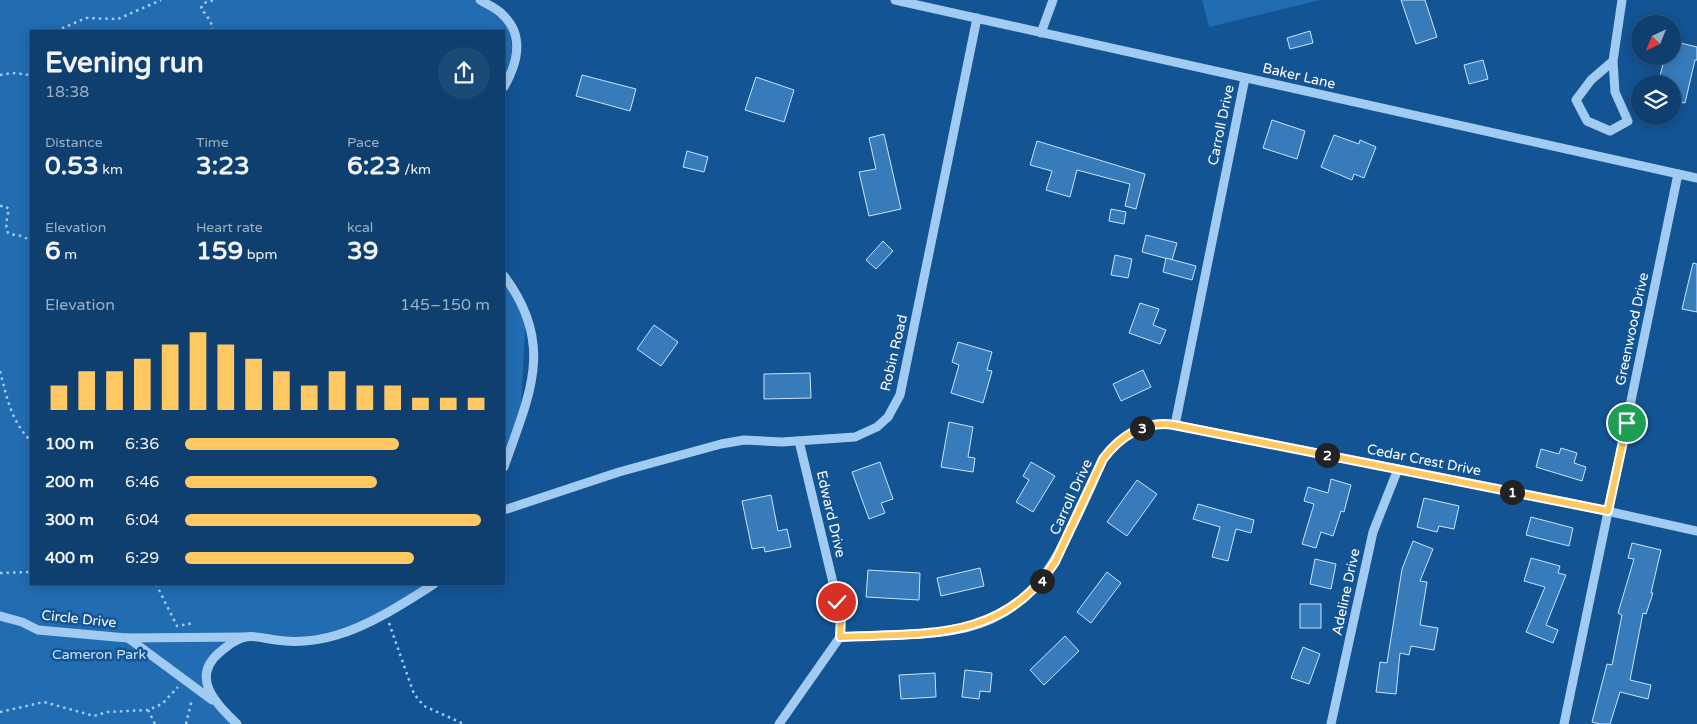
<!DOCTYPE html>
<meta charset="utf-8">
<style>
body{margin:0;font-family:"Varela Round",sans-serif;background:#1c4a77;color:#f1f3f6;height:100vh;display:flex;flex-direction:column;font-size:19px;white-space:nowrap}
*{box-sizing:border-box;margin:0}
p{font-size:16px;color:#9bafc3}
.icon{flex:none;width:28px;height:28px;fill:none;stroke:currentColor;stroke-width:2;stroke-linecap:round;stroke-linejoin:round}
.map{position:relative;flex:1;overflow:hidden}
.panel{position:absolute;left:30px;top:30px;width:475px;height:555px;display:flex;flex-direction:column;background:#0e3f6f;border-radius:0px;box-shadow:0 2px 12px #0003,0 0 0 1px #2e5882}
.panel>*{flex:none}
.needle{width:32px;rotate:223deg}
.controls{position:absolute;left:1631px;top:15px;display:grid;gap:10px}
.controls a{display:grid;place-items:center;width:50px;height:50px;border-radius:50%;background:#0e3f6f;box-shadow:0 2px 12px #0003,0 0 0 1px #2e5882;font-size:25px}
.pin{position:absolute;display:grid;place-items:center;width:42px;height:42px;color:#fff;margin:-21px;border:2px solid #fff;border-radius:50%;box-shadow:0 1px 5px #0007}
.km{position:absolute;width:25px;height:25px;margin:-12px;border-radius:50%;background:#222;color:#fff;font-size:14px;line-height:25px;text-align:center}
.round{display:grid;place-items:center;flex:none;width:52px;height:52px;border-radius:26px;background:#1c4a77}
.summary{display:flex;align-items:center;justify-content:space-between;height:85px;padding:0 15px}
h1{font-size:28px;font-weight:700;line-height:38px}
.figures{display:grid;grid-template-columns:repeat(3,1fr);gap:8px;height:85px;padding:5px 15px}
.figures div{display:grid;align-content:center}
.figures b{font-size:25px;font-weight:700}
.figures small{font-size:14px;font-weight:400}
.figures p{font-size:14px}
.chart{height:140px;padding:10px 15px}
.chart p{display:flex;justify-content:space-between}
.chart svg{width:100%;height:90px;margin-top:5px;stroke:#ffc863;stroke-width:6}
ul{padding:0 15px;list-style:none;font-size:16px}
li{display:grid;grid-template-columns:80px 60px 1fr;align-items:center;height:38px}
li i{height:12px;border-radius:6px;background:#ffc863}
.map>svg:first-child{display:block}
.green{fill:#226cb2}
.building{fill:#377bbb;stroke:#c9e4fd}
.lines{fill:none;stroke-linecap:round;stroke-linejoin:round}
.path{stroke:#a2cbf2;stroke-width:2.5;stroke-dasharray:2.5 4;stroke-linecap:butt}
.minor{stroke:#a2cbf2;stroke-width:9}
.route-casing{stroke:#fff;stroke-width:10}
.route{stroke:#ffc863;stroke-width:6}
.labels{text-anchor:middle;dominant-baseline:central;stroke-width:5;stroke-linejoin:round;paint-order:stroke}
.street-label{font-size:14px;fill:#fff;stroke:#135494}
.park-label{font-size:14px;fill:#c9e4fd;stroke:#135494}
</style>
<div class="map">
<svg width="1697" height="724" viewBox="0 0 1697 724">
<rect width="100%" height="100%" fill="#135494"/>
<g class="green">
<path d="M 0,0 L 474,0 L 510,22 L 513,70 L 504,87 L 504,31 L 31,31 L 31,584 L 431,584 L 361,626 L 302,641 L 246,637 L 211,660 L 206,681 L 237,724 L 0,724 Z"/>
<path d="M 1202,0 L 1320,0 L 1209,27 Z"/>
<path d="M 504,281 L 526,315 L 520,421 L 504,467 Z"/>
</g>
<g class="building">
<path d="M 1401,0 L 1425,0 L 1437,37 L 1416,44 Z"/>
<path d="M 1310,31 L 1313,43 L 1290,49 L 1287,38 Z"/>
<path d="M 1672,41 L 1697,47 L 1697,60 L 1695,60 L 1685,103 L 1672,101 L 1672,84 L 1658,84 L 1665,56 L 1672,56 Z"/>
<path d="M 1483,60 L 1488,79 L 1469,84 L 1464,65 Z"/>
<path d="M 582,75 L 636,89 L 630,111 L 576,96 Z"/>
<path d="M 756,77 L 794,90 L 784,122 L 745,110 Z"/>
<path d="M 1272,120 L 1305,131 L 1297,159 L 1263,148 Z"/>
<path d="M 884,134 L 901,209 L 869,216 L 859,172 L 876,169 L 869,138 Z"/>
<path d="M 1334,135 L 1359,144 L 1360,140 L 1376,147 L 1364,178 L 1354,174 L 1352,180 L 1321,167 Z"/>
<path d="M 1037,141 L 1145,174 L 1136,209 L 1125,206 L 1130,184 L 1077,170 L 1070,197 L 1046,190 L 1052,171 L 1030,165 Z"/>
<path d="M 687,151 L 708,157 L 704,172 L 683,167 Z"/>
<path d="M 1111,209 L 1126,212 L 1124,224 L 1109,221 Z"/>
<path d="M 1146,235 L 1177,243 L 1172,260 L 1142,252 Z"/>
<path d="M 883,241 L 893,251 L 876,269 L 866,260 Z"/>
<path d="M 1115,255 L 1132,259 L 1128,278 L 1111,275 Z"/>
<path d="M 1166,258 L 1196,266 L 1192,280 L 1163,272 Z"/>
<path d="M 1693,263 L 1697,264 L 1697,312 L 1682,309 Z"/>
<path d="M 1140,303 L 1159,309 L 1153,325 L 1166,330 L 1160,344 L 1129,333 Z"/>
<path d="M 654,325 L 678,342 L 661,366 L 637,349 Z"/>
<path d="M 958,342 L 992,352 L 987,370 L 992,371 L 983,403 L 951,393 L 959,365 L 952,362 Z"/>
<path d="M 1143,370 L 1151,387 L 1121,401 L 1113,384 Z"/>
<path d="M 810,373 L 811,398 L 764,399 L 764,374 Z"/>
<path d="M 949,422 L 973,427 L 968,457 L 975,458 L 973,472 L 941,467 Z"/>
<path d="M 1561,448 L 1577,453 L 1574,463 L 1586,467 L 1582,481 L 1536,467 L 1541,449 L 1559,454 Z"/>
<path d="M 880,462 L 893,499 L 881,503 L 885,513 L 869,519 L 852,472 Z"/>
<path d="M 1031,462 L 1055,476 L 1033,512 L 1016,502 L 1029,480 L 1023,476 Z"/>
<path d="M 1331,479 L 1351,485 L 1344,512 L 1341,511 L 1333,536 L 1321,532 L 1316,548 L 1302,544 L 1314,504 L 1304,501 L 1308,487 L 1328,493 Z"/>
<path d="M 1137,480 L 1157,494 L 1127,536 L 1107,522 Z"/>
<path d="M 771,495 L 778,531 L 787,529 L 791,547 L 765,552 L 764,547 L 752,549 L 742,501 Z"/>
<path d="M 1424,498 L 1459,506 L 1454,529 L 1439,526 L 1437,532 L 1417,527 Z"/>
<path d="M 1198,504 L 1254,520 L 1251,533 L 1236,529 L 1228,561 L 1212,557 L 1220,527 L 1193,519 Z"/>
<path d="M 1531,517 L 1573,528 L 1569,546 L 1526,535 Z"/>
<path d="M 1413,541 L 1433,549 L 1420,581 L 1427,582 L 1420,625 L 1438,628 L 1434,650 L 1411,646 L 1409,655 L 1400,653 L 1396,694 L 1376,692 L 1380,662 L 1387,663 L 1402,569 Z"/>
<path d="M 1632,543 L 1661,550 L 1651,593 L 1653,593 L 1646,614 L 1643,613 L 1630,680 L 1651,685 L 1648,699 L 1620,692 L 1610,724 L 1600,724 L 1592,722 L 1607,664 L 1612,665 L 1622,615 L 1618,613 L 1634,559 L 1628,558 Z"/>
<path d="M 1531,558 L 1560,566 L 1558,573 L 1566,575 L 1546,625 L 1558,630 L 1553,643 L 1526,632 L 1545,587 L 1524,581 Z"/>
<path d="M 1315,559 L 1336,564 L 1331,589 L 1310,584 Z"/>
<path d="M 980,568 L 984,586 L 941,596 L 937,578 Z"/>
<path d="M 868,570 L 920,573 L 919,600 L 866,597 Z"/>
<path d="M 1107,572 L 1121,583 L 1091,623 L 1077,612 Z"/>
<rect x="1300" y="604" width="21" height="24"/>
<path d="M 1065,636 L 1079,651 L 1044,685 L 1030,670 Z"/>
<path d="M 1303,647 L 1320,654 L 1309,684 L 1291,678 Z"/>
<path d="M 965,670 L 992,673 L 990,692 L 980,691 L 979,699 L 962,697 Z"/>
<path d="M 935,673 L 936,697 L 901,699 L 899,675 Z"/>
</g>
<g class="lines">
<g class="path">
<path d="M 56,31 L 86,18 L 118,19 L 161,0"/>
<path d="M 212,31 L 211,22 L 201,8 L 204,3 L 214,0"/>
<path d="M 31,46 L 31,51"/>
<path d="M 0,75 L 12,73 L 31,75"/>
<path d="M 0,206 L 5,206 L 9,209 C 0,248 15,226 31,242"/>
<path d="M 0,371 C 7,398 11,421 31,441"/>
<path d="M 0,573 L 31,572"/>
<path d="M 156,584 L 177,626 L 194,623"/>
<path d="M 389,623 L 414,694 L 424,706 L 464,724"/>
<path d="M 148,710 L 155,724"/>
<path d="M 0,712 L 44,702 L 94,716 L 107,712 L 148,710 L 162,704 L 178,687"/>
<path d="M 186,724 L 192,699"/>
</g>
<g class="minor">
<path d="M 480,0 C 488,5 497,8 503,15 C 525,36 517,64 504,87"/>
<path d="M 895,0 L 1697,178"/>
<path d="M 1041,33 L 1053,0"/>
<path d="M 1613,61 L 1591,80 L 1576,100 L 1587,121 L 1610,131 L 1628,121 L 1615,92 L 1613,61 L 1622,0"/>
<path d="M 504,276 C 556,345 529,395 504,467"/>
<path d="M 1175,425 L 1245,78"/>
<path d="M 504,510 L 619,472 L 721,444 L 744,440 L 782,442 L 855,437 L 877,427 L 888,417 L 900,395 L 977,18"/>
<path d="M 0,616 L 22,622 L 38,630 L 127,638 L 244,637"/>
<path d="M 840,637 C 878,635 930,636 965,628 C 1024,614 1049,575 1073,525 C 1084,503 1094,481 1103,459 C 1120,436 1145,420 1175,425 L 1566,502 L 1697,531"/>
<path d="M 128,638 L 212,700"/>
<path d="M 237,724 C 217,704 189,678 220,652 C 226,647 237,638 246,637 C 254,635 267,639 276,640 C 296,643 317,641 337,635 C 371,625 404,603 434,584"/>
<path d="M 779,724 L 840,637 L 841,616 L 799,441"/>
<path d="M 1331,724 L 1373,532 L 1398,469"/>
<path d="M 1564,724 L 1678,174"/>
</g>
</g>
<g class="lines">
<g class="route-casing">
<path id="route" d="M 837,602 L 841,616 L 840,637 C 926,633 1003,642 1055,562 L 1103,459 C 1120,436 1145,420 1174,425 L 1608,511 L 1627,423"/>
</g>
<use href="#route" class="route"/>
</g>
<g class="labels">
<g class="street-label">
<text transform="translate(1299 76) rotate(13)">Baker Lane</text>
<text transform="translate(1221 125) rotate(-78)">Carroll Drive</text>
<text transform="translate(1632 329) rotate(-78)">Greenwood Drive</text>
<text transform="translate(894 353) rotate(-77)">Robin Road</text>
<text transform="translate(1424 460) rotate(11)">Cedar Crest Drive</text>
<text transform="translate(1071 497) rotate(-65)">Carroll Drive</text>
<text transform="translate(831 514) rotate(77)">Edward Drive</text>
<text transform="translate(1346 592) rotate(-78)">Adeline Drive</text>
<text transform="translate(79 619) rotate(6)">Circle Drive</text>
</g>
<g class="park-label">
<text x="99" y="654">Cameron Park</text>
</g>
</g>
</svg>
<div class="controls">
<a><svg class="needle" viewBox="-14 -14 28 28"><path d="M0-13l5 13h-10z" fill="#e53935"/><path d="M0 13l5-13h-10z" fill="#9bafc3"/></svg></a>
<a><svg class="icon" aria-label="layers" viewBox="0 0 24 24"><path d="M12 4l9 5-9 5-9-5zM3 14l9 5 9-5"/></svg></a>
</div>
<div class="pin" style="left:1627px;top:423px;background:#1e9e55"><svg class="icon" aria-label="arrive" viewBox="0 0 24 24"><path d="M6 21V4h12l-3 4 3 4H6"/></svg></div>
<div class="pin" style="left:837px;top:602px;background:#d93025"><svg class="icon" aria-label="check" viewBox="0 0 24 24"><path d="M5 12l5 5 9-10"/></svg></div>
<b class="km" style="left:1512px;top:492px">1</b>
<b class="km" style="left:1327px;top:455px">2</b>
<b class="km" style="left:1142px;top:428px">3</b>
<b class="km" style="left:1042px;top:581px">4</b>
<section class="panel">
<div class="summary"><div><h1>Evening run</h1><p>18:38</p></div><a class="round"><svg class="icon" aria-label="share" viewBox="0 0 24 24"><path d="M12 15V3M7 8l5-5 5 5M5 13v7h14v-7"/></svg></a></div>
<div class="figures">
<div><p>Distance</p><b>0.53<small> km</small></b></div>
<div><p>Time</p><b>3:23</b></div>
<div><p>Pace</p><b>6:23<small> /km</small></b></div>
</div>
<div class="figures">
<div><p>Elevation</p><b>6<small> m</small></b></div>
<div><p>Heart rate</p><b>159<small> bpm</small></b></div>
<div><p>kcal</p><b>39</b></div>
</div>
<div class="chart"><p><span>Elevation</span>145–150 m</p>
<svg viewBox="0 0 160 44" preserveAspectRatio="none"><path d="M5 44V32M15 44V25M25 44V25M35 44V19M45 44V12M55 44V6M65 44V12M75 44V19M85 44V25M95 44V32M105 44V25M115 44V32M125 44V32M135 44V38M145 44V38M155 44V38"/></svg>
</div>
<ul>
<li><b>100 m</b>6:36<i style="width:70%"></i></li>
<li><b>200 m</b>6:46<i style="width:63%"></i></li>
<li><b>300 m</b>6:04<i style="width:97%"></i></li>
<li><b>400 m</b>6:29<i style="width:75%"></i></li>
</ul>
</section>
</div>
